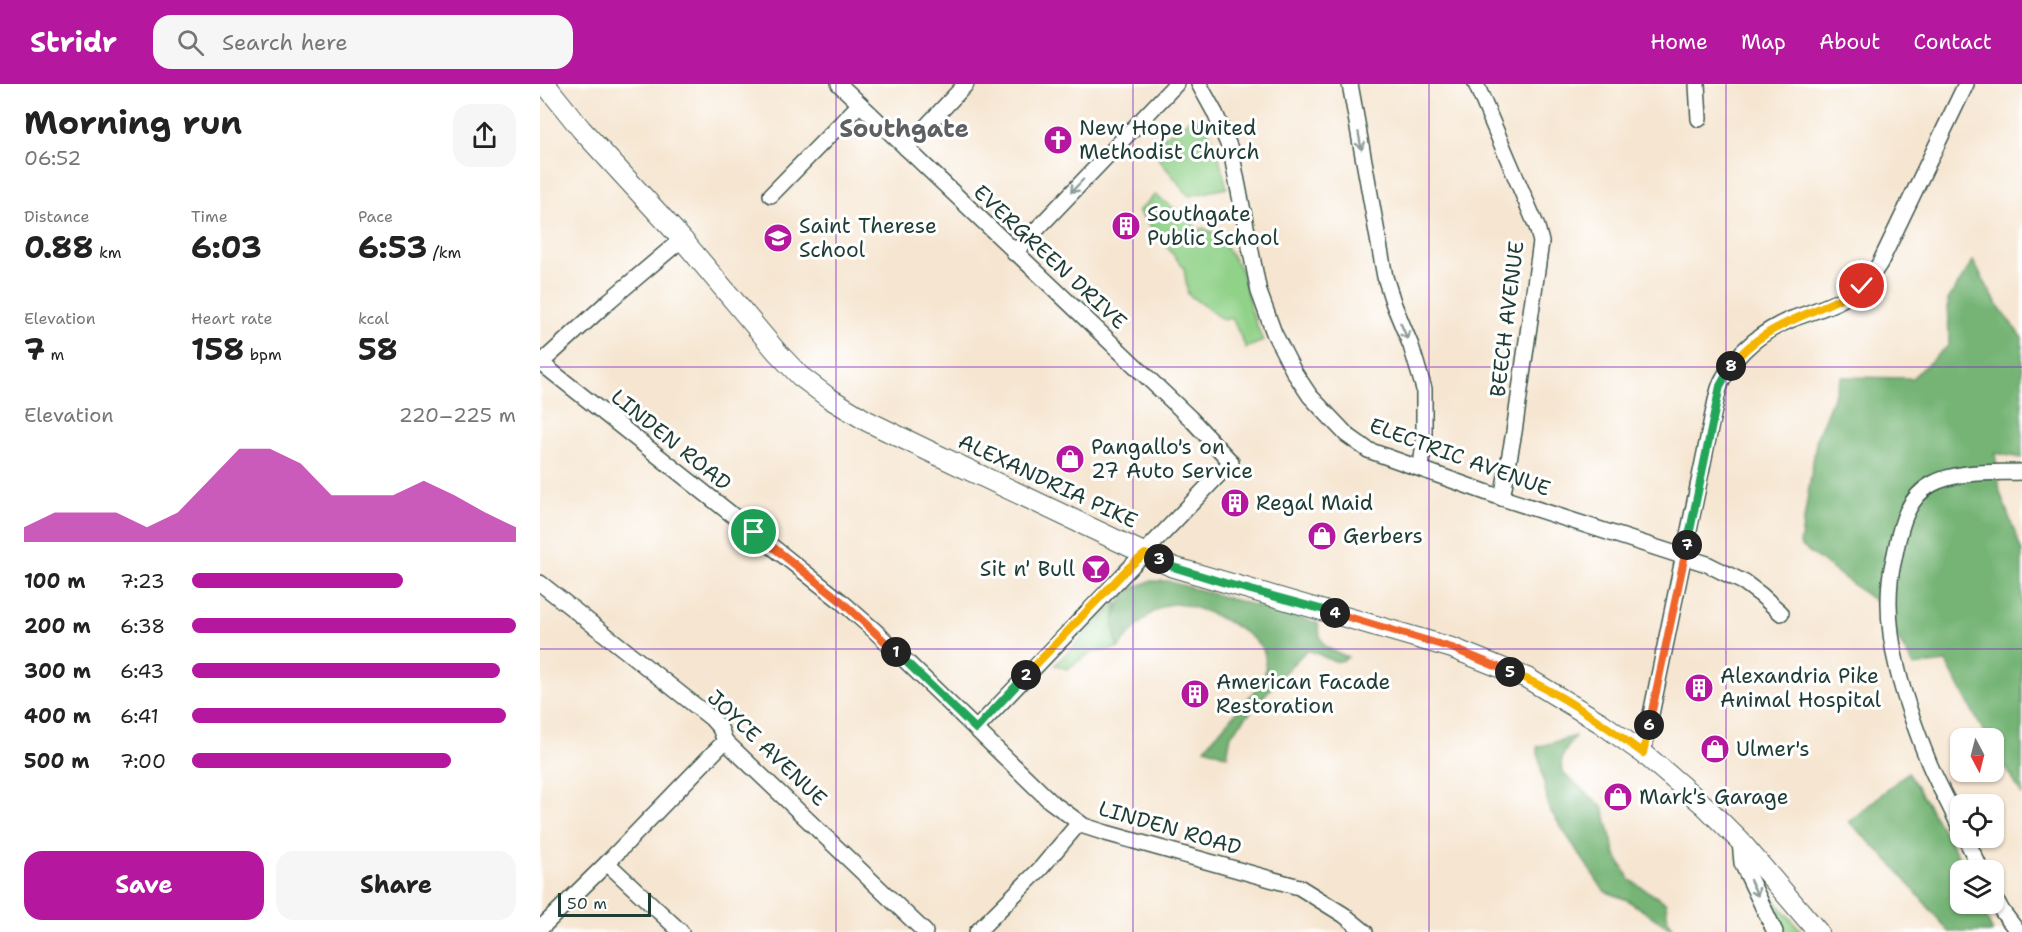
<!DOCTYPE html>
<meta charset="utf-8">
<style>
body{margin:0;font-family:"Shantell Sans",sans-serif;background:#f6f6f6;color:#222;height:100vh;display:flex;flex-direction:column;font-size:22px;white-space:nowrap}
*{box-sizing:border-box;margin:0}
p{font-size:20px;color:#767676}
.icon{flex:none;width:33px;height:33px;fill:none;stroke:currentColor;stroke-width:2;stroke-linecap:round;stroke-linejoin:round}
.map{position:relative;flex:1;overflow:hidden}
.drawer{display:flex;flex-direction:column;background:#fff;width:540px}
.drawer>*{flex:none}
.needle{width:39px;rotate:173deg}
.buttons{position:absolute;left:1410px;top:644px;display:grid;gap:12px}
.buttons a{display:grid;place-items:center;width:54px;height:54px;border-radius:12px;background:#fff;box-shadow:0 2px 4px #0004;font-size:30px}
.scale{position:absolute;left:18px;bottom:15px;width:93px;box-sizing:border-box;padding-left:6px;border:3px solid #1f3d34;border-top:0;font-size:16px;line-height:21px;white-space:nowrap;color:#1f3d34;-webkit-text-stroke:4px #fff;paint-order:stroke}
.pin{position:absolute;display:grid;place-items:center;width:51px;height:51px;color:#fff;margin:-26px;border:3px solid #fff;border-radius:50%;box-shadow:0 2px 6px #0007}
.km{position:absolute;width:30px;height:30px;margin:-15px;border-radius:50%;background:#222;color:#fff;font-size:16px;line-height:30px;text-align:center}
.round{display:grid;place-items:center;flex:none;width:63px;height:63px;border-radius:18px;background:#f6f6f6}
.overview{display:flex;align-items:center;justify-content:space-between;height:102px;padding:0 24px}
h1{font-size:33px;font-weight:700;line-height:45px}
.figures{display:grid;grid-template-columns:repeat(3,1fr);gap:9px;height:102px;padding:6px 24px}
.figures div{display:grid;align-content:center}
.figures b{font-size:30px;font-weight:700}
.figures small{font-size:16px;font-weight:400}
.figures p{font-size:16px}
.chart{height:168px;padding:12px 24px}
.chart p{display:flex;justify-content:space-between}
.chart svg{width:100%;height:108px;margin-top:6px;fill:#b5179e;opacity:.7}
.button{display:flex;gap:12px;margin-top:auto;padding:12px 24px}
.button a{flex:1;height:69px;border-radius:18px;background:#b5179e;color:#fff;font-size:24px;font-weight:700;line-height:69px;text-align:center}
.button a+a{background:#f6f6f6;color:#222}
ul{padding:0 24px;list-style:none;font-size:20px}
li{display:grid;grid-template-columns:96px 72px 1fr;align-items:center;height:45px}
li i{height:15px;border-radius:8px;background:#b5179e}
header{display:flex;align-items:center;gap:36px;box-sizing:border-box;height:84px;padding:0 30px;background:#b5179e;color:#fff}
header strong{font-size:28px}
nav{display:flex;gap:33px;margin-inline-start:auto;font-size:21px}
.search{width:420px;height:54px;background:#f6f6f6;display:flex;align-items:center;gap:15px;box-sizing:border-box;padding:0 21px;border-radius:18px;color:#767676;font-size:22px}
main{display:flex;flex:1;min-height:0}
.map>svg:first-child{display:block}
.green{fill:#91d289;stroke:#58885e;stroke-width:1.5}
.forest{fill:#74b475;stroke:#4a7854;stroke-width:1.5}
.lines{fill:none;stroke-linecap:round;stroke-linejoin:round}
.minor-casing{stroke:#3f564c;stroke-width:18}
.major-casing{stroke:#3f564c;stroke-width:22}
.minor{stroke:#fff;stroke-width:15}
.major{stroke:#fff;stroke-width:20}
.oneway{stroke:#8f9e9a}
.split-1-casing{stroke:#fff;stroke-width:12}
.split-2-casing{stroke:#fff;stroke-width:12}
.split-3-casing{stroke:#fff;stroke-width:12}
.split-4-casing{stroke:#fff;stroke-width:12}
.split-5-casing{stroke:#fff;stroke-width:12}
.split-6-casing{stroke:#fff;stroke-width:12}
.split-7-casing{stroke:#fff;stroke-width:12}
.split-8-casing{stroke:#fff;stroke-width:12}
.split-9-casing{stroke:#fff;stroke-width:12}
.split-1{stroke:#f0652b;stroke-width:8}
.split-2{stroke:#22a559;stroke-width:8}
.split-3{stroke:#f5b400;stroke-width:8}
.split-4{stroke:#22a559;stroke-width:8}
.split-5{stroke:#f0652b;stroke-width:8}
.split-6{stroke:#f5b400;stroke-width:8}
.split-7{stroke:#f0652b;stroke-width:8}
.split-8{stroke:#22a559;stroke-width:8}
.split-9{stroke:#f5b400;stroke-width:8}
.grid{fill:none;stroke:#7b2cbf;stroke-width:1.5;stroke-opacity:0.55}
.labels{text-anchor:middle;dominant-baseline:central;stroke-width:6;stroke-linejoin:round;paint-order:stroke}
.poi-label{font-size:21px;fill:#1f3d34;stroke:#fff;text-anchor:start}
.street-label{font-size:21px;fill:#1f3d34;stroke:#fff}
.quarter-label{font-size:24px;font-weight:bold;fill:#5f6063;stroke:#fff}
</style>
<header>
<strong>Stridr</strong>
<div class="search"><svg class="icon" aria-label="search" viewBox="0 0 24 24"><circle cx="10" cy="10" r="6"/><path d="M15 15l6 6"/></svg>Search here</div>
<nav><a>Home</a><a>Map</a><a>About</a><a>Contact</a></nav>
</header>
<main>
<section class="drawer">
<div class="overview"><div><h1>Morning run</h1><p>06:52</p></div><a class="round"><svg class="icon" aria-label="share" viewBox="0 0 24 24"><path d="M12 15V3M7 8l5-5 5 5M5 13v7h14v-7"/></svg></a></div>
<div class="figures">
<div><p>Distance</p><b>0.88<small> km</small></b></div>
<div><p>Time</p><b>6:03</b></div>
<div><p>Pace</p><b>6:53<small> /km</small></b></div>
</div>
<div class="figures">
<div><p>Elevation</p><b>7<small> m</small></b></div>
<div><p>Heart rate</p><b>158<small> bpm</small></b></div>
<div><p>kcal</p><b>58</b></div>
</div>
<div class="chart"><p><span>Elevation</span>220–225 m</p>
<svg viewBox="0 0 160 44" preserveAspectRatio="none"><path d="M0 44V38L10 32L20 32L30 32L40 38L50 32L60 19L70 6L80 6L90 12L100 25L110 25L120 25L130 19L140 25L150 32L160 38V44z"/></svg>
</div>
<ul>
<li><b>100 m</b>7:23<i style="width:65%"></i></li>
<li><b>200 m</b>6:38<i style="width:100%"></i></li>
<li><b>300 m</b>6:43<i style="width:95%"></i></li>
<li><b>400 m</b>6:41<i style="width:97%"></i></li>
<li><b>500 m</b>7:00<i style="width:80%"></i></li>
</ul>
<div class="button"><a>Save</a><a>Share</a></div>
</section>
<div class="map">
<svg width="1482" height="848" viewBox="0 0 1482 848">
<rect width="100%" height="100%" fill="#fff"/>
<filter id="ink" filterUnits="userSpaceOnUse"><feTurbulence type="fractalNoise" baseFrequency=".0167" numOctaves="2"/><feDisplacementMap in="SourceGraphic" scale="12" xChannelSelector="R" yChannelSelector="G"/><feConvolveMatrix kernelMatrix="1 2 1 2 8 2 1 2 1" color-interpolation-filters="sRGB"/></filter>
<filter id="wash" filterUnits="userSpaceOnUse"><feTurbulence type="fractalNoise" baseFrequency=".008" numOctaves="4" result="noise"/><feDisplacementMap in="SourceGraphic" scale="24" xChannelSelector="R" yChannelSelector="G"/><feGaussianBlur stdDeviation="1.35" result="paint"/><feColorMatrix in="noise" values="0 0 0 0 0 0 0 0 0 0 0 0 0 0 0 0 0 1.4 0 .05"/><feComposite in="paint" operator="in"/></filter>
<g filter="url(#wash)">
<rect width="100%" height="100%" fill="#f6e6d1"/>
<g class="green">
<path d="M 653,33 L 665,38 L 678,70 L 687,104 L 649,112 L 609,63 Z"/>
<path d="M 615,111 L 648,134 L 658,146 L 663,144 L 678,151 L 702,187 L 711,226 L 723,257 L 706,264 L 692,234 L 683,236 L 648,210 L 644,184 L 598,127 Z"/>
<path d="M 577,519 L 573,542 L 578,564 L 550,569 L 527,585 L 515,581 Z"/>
<path d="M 1214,792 L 1262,848 L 1240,848 Z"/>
</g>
<g class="forest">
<path d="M 1433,177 L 1457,220 L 1482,254 L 1482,374 L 1455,369 L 1460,408 L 1482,468 L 1482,711 L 1454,664 L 1454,654 L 1447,654 L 1406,578 L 1374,582 L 1336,518 L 1260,461 L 1277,353 L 1301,293 L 1372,294 L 1409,261 L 1408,216 Z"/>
<path d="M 612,497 L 627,497 L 778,539 C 781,566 785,563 808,573 C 793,586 781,566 766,567 L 741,592 L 691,651 L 687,672 L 665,664 L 724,596 C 725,588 727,576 724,568 C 715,547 649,514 627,521 C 606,528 592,549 578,564 C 571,531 575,506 612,497 Z"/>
<path d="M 1035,652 L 1024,669 L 1021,680 L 1024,690 L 1063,723 L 1076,772 L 1090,796 L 1126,819 L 1128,837 L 1134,847 L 1087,816 L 1064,807 L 1009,725 L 997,663 Z"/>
<path d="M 1368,688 L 1418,771 L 1425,786 L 1420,786 L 1420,819 L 1440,819 L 1453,848 L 1409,848 L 1353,781 L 1309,738 Z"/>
</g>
</g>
<g filter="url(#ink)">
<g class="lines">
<g class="minor-casing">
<g id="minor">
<path d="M 299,0 L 650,334 L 691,378 L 436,645"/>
<path d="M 659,0 L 675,29 L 691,67 L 719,208 L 734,249 L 754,288 L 770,312 L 807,351 L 828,366 L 962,414 L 1167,480 L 1205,499 L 1221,511 L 1241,529"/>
<path d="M 810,0 L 845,193 L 854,221 L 871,262 L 884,305 L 884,357 L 881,384"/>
<path d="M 936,0 L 997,143 L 1001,158 L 974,348 L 962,414"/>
<path d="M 1157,0 L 1159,35"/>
<path d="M 366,64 L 426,0"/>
<path d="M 231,111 L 320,20"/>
<path d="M 474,169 L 636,0"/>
<path d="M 1,279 L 302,518 L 335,547 L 510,717 L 544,742 L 566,749 L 759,803 L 804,831 L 825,848"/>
<path d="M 0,280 L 70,216 L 142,155"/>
<path d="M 0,499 L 171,634 L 180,644 L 185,657 L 385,848"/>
<path d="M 1103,669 L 1173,330 C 1176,319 1177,305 1183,295 C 1197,267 1224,246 1252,235 C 1276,226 1303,219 1323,201 C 1330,194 1335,187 1340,179 L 1426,0"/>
<path d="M 1420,744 C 1410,720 1396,698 1387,674 C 1365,618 1344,558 1350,497 C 1351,486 1354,476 1356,465 C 1361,440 1368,413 1392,400 C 1418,386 1454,389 1482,388"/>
<path d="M 1425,753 L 1441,786"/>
<path d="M 1200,757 L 1202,779 L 1235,848"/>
<path d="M 67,779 L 141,848"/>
<path d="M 1454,812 L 1462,827 L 1478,848"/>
<path d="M 0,845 L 67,779 L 185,657"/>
<path d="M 437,848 L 501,784 L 539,739"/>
</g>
</g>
<g class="major-casing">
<path id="major" d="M 5,0 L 41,45 L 142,155 L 237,268 L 260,292 L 289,314 L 327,337 L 389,367 L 633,483 L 912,564 L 987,594 L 1061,639 L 1103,669 L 1165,722 L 1200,757 L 1278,848"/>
</g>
<use href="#minor" class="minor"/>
<use href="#major" class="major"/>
</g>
<defs><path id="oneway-shaft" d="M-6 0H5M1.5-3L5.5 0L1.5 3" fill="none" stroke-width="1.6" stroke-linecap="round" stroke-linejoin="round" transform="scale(1.5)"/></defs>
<g class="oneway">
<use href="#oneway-shaft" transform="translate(820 57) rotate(80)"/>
<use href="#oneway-shaft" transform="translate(537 102) rotate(134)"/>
<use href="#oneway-shaft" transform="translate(864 247) rotate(67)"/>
<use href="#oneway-shaft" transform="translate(1214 804) rotate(64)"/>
</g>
</g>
<g class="lines" filter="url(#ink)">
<g class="split-1-casing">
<path id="split-1" d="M 214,448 L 302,518 L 356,568"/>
</g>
<g class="split-2-casing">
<path id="split-2" d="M 356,568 L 436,645 L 486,591"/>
</g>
<g class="split-3-casing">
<path id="split-3" d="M 486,591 L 588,484 L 605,470 L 619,475"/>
</g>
<g class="split-4-casing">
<path id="split-4" d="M 619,475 L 633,483 L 685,499 L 795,529"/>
</g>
<g class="split-5-casing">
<path id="split-5" d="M 795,529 L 912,564 L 970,588"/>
</g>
<g class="split-6-casing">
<path id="split-6" d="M 970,588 C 1018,607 1062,639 1103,669 L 1109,641"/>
</g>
<g class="split-7-casing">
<path id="split-7" d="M 1109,641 L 1147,461"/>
</g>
<g class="split-8-casing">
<path id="split-8" d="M 1147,461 L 1180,302 L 1191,282"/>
</g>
<g class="split-9-casing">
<path id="split-9" d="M 1191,282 C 1225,236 1277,232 1322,202"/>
</g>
<use href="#split-1" class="split-1"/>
<use href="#split-2" class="split-2"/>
<use href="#split-3" class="split-3"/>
<use href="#split-4" class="split-4"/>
<use href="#split-5" class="split-5"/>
<use href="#split-6" class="split-6"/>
<use href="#split-7" class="split-7"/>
<use href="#split-8" class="split-8"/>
<use href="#split-9" class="split-9"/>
</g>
<path class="grid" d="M 296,0 L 296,848M 593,0 L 593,848M 889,0 L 889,848M 1186,0 L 1186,848M 0,283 L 1482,283M 0,565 L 1482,565"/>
<defs>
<g id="church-disc" transform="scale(1.5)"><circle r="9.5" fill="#b5179e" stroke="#fff"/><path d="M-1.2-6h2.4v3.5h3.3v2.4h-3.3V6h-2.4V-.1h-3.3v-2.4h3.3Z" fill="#fff"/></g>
<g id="building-disc" transform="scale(1.5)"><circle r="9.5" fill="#b5179e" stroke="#fff"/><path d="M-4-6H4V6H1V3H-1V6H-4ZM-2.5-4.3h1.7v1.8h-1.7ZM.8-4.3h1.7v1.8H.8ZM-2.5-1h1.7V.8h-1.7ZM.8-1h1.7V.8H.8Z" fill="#fff"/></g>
<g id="school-disc" transform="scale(1.5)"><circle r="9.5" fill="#b5179e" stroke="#fff"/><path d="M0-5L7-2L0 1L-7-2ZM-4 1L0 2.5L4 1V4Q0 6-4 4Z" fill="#fff"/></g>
<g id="shop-disc" transform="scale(1.5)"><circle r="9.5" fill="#b5179e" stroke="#fff"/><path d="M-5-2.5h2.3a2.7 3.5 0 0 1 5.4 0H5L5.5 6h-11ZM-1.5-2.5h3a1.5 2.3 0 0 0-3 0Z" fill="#fff"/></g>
<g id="bar-disc" transform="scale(1.5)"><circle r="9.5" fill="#b5179e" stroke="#fff"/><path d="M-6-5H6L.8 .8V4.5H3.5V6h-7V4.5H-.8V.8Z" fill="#fff"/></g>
</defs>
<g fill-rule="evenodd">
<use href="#church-disc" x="518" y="56"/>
<use href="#building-disc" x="586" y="142"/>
<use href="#school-disc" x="238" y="154"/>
<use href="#shop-disc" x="530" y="375"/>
<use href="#building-disc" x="695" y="419"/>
<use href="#shop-disc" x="782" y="452"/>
<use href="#bar-disc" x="556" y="485"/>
<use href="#building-disc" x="1159" y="604"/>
<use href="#building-disc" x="655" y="610"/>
<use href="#shop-disc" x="1175" y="665"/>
<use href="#shop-disc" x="1078" y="713"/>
</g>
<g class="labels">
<g class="poi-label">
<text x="539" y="44">New Hope United<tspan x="539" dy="24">Methodist Church</tspan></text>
<text x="607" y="130">Southgate<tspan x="607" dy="24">Public School</tspan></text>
<text x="259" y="142">Saint Therese<tspan x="259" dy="24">School</tspan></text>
<text x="551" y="363">Pangallo's on<tspan x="551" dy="24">27 Auto Service</tspan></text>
<text x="716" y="419">Regal Maid</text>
<text x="803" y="452">Gerbers</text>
<text x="535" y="485" text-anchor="end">Sit n' Bull</text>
<text x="1180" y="592">Alexandria Pike<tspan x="1180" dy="24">Animal Hospital</tspan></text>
<text x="676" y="598">American Facade<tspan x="676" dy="24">Restoration</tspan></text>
<text x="1196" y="665">Ulmer's</text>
<text x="1099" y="713">Mark's Garage</text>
</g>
<g class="street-label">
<text transform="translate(510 173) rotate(43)">EVERGREEN DRIVE</text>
<text transform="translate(967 235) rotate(-83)">BEECH AVENUE</text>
<text transform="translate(131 356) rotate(39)">LINDEN ROAD</text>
<text transform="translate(920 373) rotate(20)">ELECTRIC AVENUE</text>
<text transform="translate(508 397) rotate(25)">ALEXANDRIA PIKE</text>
<text transform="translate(227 664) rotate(44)">JOYCE AVENUE</text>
<text transform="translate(630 744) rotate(16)">LINDEN ROAD</text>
</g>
<g class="quarter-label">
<text x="364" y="45">Southgate</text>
</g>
</g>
</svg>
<div class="buttons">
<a><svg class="needle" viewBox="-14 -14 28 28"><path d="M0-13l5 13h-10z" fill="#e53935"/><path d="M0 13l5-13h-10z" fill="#767676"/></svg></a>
<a><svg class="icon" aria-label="locate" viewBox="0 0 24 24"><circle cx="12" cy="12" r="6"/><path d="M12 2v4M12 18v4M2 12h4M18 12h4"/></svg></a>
<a><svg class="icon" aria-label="layers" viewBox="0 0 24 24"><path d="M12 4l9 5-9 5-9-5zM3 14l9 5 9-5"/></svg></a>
</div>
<div class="scale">50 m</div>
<div class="pin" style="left:214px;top:448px;background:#1e9e55"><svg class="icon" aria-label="arrive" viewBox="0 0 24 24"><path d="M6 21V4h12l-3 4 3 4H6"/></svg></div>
<div class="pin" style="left:1322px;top:202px;background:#d93025"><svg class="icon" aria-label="check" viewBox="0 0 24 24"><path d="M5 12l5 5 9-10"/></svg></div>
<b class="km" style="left:356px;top:568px">1</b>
<b class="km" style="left:486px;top:591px">2</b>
<b class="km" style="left:619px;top:475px">3</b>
<b class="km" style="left:795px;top:529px">4</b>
<b class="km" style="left:970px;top:588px">5</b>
<b class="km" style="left:1109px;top:641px">6</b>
<b class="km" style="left:1147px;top:461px">7</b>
<b class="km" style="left:1191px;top:282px">8</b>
</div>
</main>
